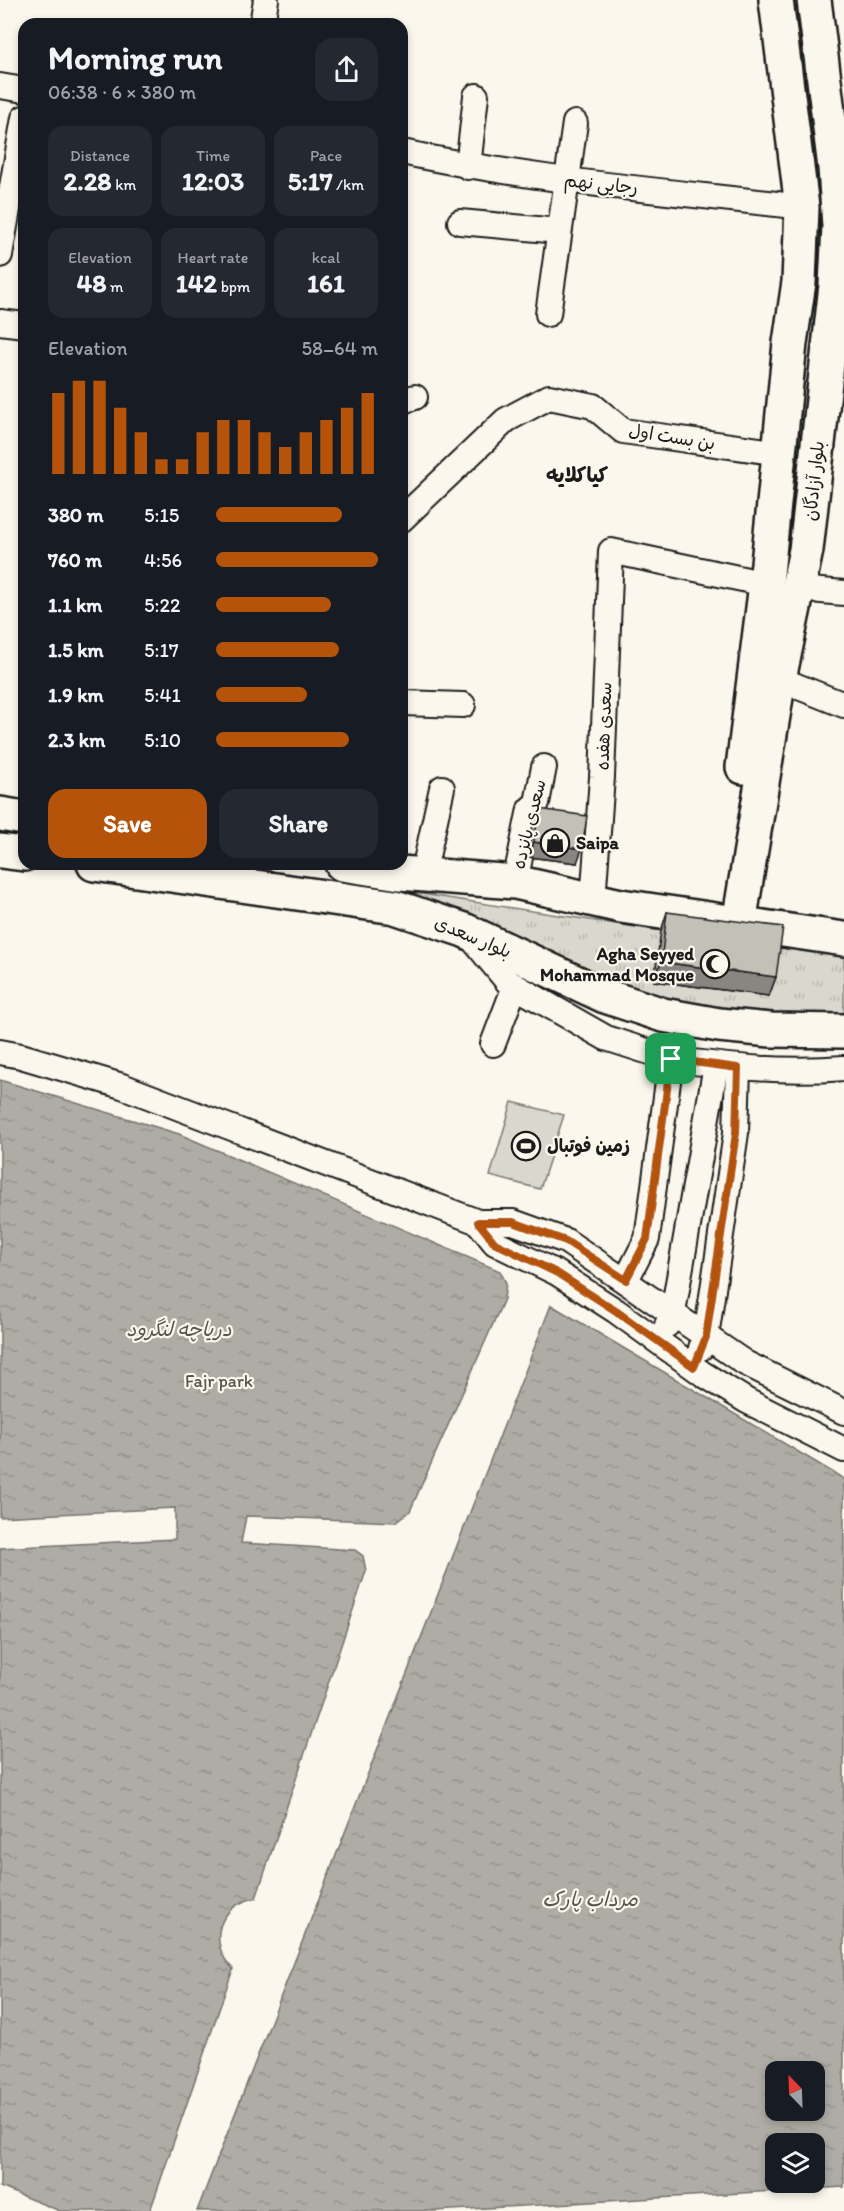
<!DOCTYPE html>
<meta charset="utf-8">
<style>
body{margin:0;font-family:Itim,"Playpen Sans Arabic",sans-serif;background:#242831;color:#f1f3f6;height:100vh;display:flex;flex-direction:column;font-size:22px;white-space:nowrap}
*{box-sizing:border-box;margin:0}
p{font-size:20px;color:#9ea1a6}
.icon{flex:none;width:33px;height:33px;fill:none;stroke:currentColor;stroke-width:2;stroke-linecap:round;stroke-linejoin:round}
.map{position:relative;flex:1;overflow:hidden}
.details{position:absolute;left:18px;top:18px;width:390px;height:852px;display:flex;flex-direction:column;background:#171b24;border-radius:18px;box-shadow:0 3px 9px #0003}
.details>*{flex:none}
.needle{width:39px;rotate:337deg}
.fabs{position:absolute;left:765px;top:2061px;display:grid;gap:12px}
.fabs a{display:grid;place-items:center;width:60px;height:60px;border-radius:12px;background:#171b24;box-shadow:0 3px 9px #0003;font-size:30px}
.pin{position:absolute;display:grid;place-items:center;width:51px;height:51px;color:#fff;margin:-26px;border-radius:12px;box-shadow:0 3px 9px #0006}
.round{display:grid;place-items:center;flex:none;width:63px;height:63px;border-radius:18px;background:#242831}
.overview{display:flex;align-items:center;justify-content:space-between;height:102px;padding:0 30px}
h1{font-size:33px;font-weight:800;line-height:45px}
.stats{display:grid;grid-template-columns:repeat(3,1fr);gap:9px;height:102px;padding:6px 30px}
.stats div{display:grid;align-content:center;border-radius:15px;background:#242831;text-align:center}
.stats b{font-size:26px;font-weight:800}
.stats small{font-size:16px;font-weight:400}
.stats p{font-size:16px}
.chart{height:168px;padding:12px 30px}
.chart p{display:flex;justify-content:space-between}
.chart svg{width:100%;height:108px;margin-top:6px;stroke:#b45309;stroke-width:6}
.action{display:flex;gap:12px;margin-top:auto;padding:12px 30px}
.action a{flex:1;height:69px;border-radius:18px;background:#b45309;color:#fff;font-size:24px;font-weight:800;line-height:69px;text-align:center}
.action a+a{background:#242831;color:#f1f3f6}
ul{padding:0 30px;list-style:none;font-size:20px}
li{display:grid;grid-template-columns:96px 72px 1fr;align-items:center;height:45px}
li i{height:15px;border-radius:8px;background:#b45309}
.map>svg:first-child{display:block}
.grass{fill:url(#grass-tufts);stroke:#7b7a75;stroke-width:1.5}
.park{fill:#dad7ce;stroke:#7b7a75;stroke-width:1.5}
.water{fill:url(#water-ripples);stroke:#74726e;stroke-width:1.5;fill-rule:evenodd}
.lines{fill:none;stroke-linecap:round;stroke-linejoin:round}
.minor-casing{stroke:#1c1c1c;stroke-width:28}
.highway-casing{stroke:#1c1c1c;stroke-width:38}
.minor{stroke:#fbf7ec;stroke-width:24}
.highway{stroke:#fbf7ec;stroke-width:33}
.wall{fill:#a8a59e;stroke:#1c1c1c;stroke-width:1.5}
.shaded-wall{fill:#888681;stroke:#1c1c1c;stroke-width:1.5}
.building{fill:#c3c0b8;stroke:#1c1c1c;stroke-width:1.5}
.route-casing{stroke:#fff;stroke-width:12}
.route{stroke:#b45309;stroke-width:8}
.labels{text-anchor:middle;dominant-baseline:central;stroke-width:4.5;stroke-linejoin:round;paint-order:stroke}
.street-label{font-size:18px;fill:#1c1c1c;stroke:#fbf7ec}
.poi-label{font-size:18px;font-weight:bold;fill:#1c1c1c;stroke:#fbf7ec;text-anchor:start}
.park-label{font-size:18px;fill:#555451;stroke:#fbf7ec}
.water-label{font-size:20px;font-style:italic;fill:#575653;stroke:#fbf7ec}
.quarter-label{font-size:21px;font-weight:bold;fill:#1c1c1c;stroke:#fbf7ec}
</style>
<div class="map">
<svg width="844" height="2211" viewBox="0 0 844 2211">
<defs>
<pattern id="grass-tufts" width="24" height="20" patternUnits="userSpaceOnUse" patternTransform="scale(1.5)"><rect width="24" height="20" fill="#dad7ce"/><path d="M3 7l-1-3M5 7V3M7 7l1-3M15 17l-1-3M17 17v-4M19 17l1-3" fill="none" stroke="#bab8b0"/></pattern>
<pattern id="water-ripples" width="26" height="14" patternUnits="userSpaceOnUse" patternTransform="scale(1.5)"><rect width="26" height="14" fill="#afaca5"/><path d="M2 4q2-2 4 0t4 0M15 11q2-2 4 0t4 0" fill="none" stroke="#96938d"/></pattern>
</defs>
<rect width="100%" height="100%" fill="#fbf7ec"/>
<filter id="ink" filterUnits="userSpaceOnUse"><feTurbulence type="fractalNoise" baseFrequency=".0167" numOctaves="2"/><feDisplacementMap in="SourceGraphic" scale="12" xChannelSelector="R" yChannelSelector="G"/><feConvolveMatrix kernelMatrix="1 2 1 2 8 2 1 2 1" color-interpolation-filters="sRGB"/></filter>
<g filter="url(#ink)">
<path class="grass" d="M 409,892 L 661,931 L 654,981 L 769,996 L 776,943 L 844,951 L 844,1014 L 746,1017 L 670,1006 L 406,898 Z"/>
<path class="park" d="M 512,1102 L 564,1115 L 540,1189 L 490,1176 Z"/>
<g class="water">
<path d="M 0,1080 L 179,1134 L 500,1271 L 506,1283 L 504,1299 L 410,1511 L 396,1522 L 246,1516 L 241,1543 L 355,1550 L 363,1556 L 366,1571 L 256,1898 C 219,1904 206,1942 233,1969 L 150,2211 L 60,2211 L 0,2187 L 0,1548 L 175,1539 L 175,1508 L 0,1517 Z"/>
<path d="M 551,1305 L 844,1479 L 844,2187 L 435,2211 L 197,2211 ZM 776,2072 L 814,2072 L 814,2110 L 776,2110 ZM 776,2144 L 814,2144 L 814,2182 L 776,2182 Z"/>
</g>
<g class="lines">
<g class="minor-casing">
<g id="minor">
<path d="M 262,24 L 266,0"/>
<path d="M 0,86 L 24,90"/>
<path d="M 402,152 C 534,181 668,191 802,207"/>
<path d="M 468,167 L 476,96"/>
<path d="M 460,222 L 559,231"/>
<path d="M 0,255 L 24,118"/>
<path d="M 548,314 L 575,123"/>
<path d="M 0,322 L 24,325"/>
<path d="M 402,401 L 415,397"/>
<path d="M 402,519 L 506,420 L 549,397 L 593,406 L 623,431 L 780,453"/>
<path d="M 799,589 L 844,593"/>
<path d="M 779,679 L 844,705"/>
<path d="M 402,703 L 463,705"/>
<path d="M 423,875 L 442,788"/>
<path d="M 515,882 L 530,809 L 537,803 L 544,767"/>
<path d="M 593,901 L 602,777 L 611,551 L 766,584"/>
<path d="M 470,936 L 508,982 L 606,1038 L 671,1059 L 647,1239 L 626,1280"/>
<path d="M 493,1044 L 515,986"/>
<path d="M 0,1052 L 21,1056 L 122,1086 L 478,1222"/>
<path d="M 671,1059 C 729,1067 786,1073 844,1068"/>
<path d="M 667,1325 L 673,1312 L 716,1065"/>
<path d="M 701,1348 L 706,1337 L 736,1133 L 738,1068"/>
<path d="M 844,1412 L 745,1363 L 566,1241 L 513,1222 L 478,1222 L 495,1243 L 557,1273 L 616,1311 L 703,1374 L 747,1401 L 844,1450"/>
</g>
</g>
<g class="highway-casing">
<g id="highway">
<path d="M 743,767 L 766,584 L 790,343 L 799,282 L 802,207 L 776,0"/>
<path d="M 0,814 L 24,818"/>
<path d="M 0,851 L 24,854"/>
<path d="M 94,864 L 395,907 L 464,930 L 605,996 L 663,1015 L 719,1025 L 771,1030 L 844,1031"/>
<path d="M 342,864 L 400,873 L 515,882 L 621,906 L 844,939"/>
<path d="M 739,923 L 779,679 L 806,550 L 836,285 L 839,226 L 835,168 L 814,0"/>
</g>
</g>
<use href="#minor" class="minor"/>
<use href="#highway" class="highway"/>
</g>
<g class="wall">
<path d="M 539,809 L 577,863 L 529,857 L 533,823 Z"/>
<path d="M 667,912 L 776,977 L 769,996 L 654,981 L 661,931 Z"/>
</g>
<g class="shaded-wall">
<path d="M 534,842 L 582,849 L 577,863 L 529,857 Z"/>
<path d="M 661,962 L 776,977 L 769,996 L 654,981 Z"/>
</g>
<g class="building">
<path d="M 539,809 L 587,816 L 582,849 L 534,842 Z"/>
<path d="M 667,912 L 783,927 L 776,977 L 661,962 Z"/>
</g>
</g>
<g class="lines" filter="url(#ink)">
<g class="route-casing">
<path id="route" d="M 671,1059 L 738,1068 L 736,1133 L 706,1337 L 694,1367 L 616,1311 L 557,1273 L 495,1243 L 478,1222 L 513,1222 L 566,1241 L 626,1280 L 647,1239 Z"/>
</g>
<use href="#route" class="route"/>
</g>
<defs>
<g id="shop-ring" transform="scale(1.5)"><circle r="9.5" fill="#fbf7ec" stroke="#1c1c1c" stroke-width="1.5"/><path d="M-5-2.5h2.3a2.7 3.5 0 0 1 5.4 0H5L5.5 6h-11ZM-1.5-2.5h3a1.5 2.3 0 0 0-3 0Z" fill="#1c1c1c"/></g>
<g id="mosque-ring" transform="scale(1.5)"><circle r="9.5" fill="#fbf7ec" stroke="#1c1c1c" stroke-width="1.5"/><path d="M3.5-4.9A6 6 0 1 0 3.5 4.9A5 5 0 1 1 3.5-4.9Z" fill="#1c1c1c"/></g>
<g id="stadium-ring" transform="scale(1.5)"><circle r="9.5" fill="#fbf7ec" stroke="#1c1c1c" stroke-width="1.5"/><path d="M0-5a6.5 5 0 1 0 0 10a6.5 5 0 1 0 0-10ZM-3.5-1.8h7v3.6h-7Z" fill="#1c1c1c"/></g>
</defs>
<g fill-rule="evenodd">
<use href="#shop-ring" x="555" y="843"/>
<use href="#mosque-ring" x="715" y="964"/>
<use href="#stadium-ring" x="526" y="1146"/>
</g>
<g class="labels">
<g class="street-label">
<text transform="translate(601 184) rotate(6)">رجایی نهم</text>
<text transform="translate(672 437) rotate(9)">بن بست اول</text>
<text transform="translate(814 481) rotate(-84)">بلوار آزادگان</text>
<text transform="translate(604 726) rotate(-88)">سعدی هفده</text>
<text transform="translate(529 824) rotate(-76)">سعدی پانزده</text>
<text transform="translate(473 937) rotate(23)">بلوار سعدی</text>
</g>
<g class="poi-label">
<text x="576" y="843">Saipa</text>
<text x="694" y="954" text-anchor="end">Agha Seyyed<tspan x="694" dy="21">Mohammad Mosque</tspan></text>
<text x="547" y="1146">زمین فوتبال</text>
</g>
<g class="park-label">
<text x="219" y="1381">Fajr park</text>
</g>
<g class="water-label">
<text x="179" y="1329">دریاچه لنگرود</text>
<text x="590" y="1899">مرداب پارک</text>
</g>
<g class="quarter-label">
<text x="577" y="474">کیاکلایه</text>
</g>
</g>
</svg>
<div class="fabs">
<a><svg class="needle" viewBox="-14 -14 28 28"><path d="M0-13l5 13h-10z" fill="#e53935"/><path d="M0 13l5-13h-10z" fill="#9ea1a6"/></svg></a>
<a><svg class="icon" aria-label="layers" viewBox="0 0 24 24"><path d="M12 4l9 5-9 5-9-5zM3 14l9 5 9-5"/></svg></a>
</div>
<div class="pin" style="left:671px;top:1059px;background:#1e9e55"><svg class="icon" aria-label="arrive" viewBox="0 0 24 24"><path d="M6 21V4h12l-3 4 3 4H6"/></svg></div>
<section class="details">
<div class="overview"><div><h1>Morning run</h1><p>06:38 · 6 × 380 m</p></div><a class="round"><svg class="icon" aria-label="share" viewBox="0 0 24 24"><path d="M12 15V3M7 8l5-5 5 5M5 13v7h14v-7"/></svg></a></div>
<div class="stats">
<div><p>Distance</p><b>2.28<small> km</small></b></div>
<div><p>Time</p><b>12:03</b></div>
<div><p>Pace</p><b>5:17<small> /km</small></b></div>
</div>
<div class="stats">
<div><p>Elevation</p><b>48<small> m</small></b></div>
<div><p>Heart rate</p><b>142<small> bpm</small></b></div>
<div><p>kcal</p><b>161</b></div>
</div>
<div class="chart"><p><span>Elevation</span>58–64 m</p>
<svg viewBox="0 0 160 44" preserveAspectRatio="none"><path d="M5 44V11M15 44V6M25 44V6M35 44V17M45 44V27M55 44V38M65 44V38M75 44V27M85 44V22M95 44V22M105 44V27M115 44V33M125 44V27M135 44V22M145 44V17M155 44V11"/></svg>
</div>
<ul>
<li><b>380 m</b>5:15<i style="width:78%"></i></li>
<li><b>760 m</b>4:56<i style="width:100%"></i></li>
<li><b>1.1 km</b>5:22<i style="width:71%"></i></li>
<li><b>1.5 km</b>5:17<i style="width:76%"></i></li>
<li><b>1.9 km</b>5:41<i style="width:56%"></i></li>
<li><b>2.3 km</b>5:10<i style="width:82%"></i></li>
</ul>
<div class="action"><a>Save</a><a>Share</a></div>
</section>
</div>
